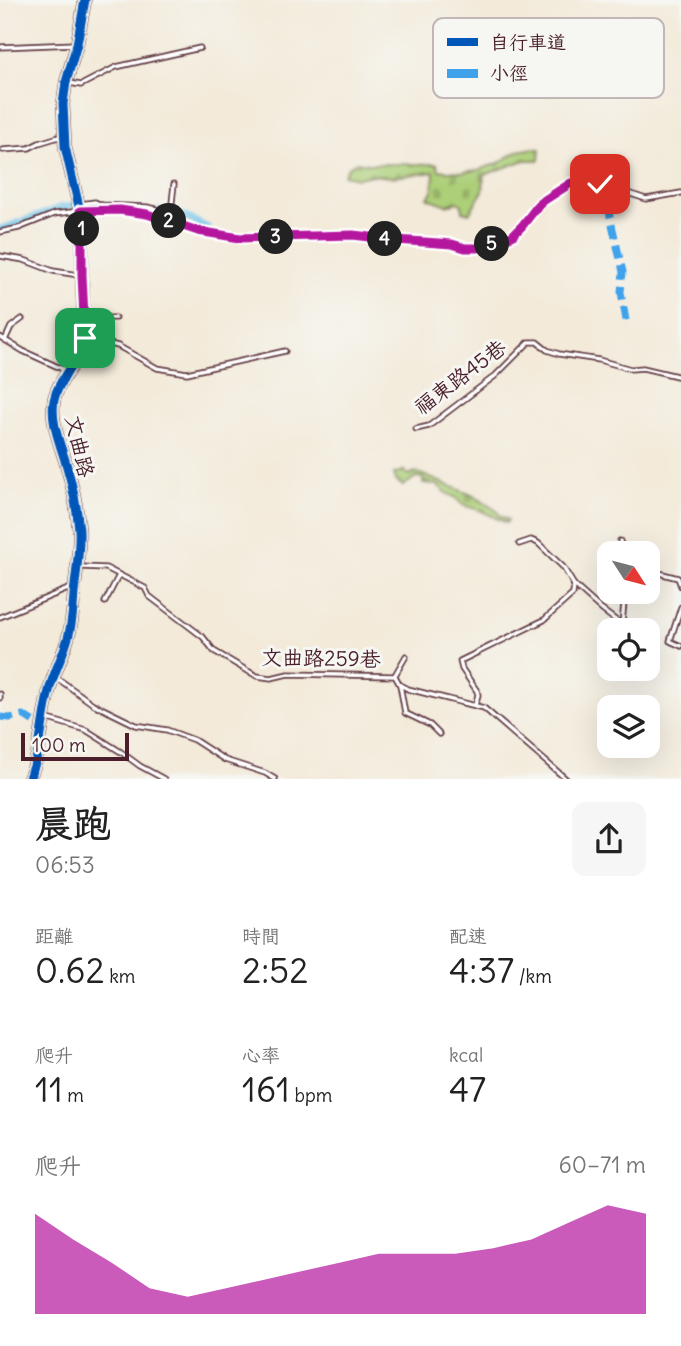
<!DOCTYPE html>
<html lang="zh-TW">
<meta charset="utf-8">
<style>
body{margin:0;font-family:Delius,"LXGW WenKai TC",sans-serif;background:#f6f6f6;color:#222;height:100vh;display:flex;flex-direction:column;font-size:26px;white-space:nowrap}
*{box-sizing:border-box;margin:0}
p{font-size:23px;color:#767676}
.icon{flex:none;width:38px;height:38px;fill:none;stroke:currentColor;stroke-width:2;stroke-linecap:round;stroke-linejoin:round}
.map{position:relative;height:779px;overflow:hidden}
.details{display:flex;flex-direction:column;background:#fff;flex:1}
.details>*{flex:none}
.needle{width:46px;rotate:126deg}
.fabs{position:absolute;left:597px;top:541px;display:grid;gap:14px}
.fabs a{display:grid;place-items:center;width:63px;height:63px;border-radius:14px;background:#fff;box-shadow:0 7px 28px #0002;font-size:35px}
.scale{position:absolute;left:21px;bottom:18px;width:108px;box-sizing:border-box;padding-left:7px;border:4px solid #4a1f2b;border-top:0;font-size:19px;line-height:24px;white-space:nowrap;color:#4a1f2b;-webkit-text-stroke:5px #f6f6f2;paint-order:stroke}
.pin{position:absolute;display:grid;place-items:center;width:60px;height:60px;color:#fff;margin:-30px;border-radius:14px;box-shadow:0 4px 10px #0006}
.km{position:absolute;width:35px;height:35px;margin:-18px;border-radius:50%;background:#222;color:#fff;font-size:19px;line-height:35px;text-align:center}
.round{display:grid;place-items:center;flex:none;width:74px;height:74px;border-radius:14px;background:#f6f6f6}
.head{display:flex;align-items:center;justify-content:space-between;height:119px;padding:0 35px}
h1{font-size:38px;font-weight:600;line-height:52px}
.stats{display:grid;grid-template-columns:repeat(3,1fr);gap:10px;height:119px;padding:7px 35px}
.stats div{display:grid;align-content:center}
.stats b{font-size:35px;font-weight:600}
.stats small{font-size:19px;font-weight:400}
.stats p{font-size:19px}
.chart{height:196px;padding:14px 35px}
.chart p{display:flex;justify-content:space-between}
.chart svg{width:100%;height:126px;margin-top:7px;fill:#b5179e;opacity:.7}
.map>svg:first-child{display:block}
.cemetery{fill:url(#cemetery-stones);stroke:#7b7752;stroke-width:2}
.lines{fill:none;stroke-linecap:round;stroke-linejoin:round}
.canal{stroke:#69c1e6;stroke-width:8}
.lane-casing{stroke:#633d45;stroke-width:7}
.secondary-casing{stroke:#633d45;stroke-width:14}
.lane{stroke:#fff;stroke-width:3.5}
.secondary{stroke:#fff;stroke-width:10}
.quiet{stroke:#40a2eb;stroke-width:7;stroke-dasharray:14 7;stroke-linecap:butt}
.cycleway-casing{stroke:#f6f6f2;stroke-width:13}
.cycleway{stroke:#0057b8;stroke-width:9}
.route-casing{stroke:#fff;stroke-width:14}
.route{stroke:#b5179e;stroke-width:9}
.labels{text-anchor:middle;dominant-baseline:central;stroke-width:6;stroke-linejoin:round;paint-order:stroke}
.street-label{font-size:21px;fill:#4a1f2b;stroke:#f6f6f2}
.key{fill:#f6f6f2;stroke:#c2b6b6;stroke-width:2}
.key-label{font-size:19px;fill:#4a1f2b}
</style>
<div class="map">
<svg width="681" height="779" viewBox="0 0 681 779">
<defs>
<pattern id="cemetery-stones" width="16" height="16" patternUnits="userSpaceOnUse" patternTransform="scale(1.75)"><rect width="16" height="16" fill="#accf78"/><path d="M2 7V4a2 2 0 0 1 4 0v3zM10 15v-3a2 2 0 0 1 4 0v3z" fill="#96b168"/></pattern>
</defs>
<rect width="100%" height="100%" fill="#f6f6f2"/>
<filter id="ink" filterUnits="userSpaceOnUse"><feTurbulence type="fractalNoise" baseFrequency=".0143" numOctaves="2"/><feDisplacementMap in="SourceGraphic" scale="14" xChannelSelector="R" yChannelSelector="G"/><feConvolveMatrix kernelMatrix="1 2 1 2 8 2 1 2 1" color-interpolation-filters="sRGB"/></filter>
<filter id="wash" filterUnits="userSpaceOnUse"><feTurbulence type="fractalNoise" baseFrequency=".00686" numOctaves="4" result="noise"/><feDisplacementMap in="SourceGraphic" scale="28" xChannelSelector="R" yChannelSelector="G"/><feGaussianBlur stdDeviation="1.57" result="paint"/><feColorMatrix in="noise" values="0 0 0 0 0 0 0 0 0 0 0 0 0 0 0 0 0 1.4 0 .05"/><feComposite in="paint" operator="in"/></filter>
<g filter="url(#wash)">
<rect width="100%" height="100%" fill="#f3ead9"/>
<g class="cemetery">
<path d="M 534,148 L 540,149 L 539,160 L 525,160 L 484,175 L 483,191 L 469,213 L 463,211 L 462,205 L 458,202 L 447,205 L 428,198 L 433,189 L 434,172 L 391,177 L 372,175 L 358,178 L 344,175 L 348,167 L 357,162 L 368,164 L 437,164 L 439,170 L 462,172 L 478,170 L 499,163 L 518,151 Z"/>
<path d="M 404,471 L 408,475 L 416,472 L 474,496 L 497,511 L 500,516 L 508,520 L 506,523 L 480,510 L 463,505 L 455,497 L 448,494 L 437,485 L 423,483 L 423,478 L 416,477 L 403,486 L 396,481 L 394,474 Z"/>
</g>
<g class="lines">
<g class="canal">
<path d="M 160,211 L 183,216 L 207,228"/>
<path d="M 0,230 L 62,208 L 79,205"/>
</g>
</g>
</g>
<g filter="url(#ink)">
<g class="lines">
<g class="lane-casing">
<g id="lane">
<path d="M 0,47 L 75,44"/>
<path d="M 69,83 L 81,85 L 116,67 L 200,48"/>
<path d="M 3,150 L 29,148 L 39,143 L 62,136"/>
<path d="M 80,204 L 95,202 L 102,205 L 147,207 L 171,212 L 174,184"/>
<path d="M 0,232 L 19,228 L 54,214 L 80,211 L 120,210 L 147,214 L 198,231 L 241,238 L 353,235 L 395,240 L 452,244 L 465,249 L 478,248 L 512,236 L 540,203 L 571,183 L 579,181 L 600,184 L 646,199 L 681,193"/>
<path d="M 0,256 L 24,260 L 53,271 L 79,275"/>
<path d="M 86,318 L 115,318"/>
<path d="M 0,337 L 23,351 L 67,371"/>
<path d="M 86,338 L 118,346 L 157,368 L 187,373 L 285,351"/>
<path d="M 5,340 L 11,327 L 22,319"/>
<path d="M 416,429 L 429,426 L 495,376 L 529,342 L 537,342 L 547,350 L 559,354 L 599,360 L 631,369 L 643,368 L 681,377"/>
<path d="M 620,541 L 623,553"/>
<path d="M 519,544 L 531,540 L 538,543 L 563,567 L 574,585 L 602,610 L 622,625"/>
<path d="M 81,567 L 106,568 L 145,588 L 149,596 L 203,637 L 214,651 L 246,670 L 257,676 L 271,678 L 288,674 L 395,676 L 400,685 L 408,689 L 484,708 L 566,779"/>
<path d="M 648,570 L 678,578 L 681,586"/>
<path d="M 105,602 L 119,575"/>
<path d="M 681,607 L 670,641 L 681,646"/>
<path d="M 0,617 L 73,587"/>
<path d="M 622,624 L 625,592"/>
<path d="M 395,675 L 406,656"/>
<path d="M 57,678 L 93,704 L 136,725 L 167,730 L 194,740 L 225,760 L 265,773 L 275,779"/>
<path d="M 400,685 L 405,713 L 430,725 L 439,734"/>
<path d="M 0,694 L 0,698"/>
<path d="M 475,705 L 478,695 L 477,691 L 462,669 L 460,661 L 544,620 L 573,594 L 574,585"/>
<path d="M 45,718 L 86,730 L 121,752 L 140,766 L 164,779"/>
</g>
</g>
<g class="secondary-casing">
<path id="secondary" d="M 29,779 C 42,751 41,721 49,691 C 53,674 62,658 67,641 C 72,626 73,610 74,594 C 76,573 80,551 79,530 C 77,509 73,487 67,467 C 61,445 50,423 54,400 C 58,379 79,361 84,338 L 82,275 L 82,229 L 80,211 L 65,147 L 63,104 L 66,82 L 77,44 L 85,0"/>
</g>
<use href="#lane" class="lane"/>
<use href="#secondary" class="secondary"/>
<g class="quiet">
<path d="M 600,184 L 606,199 L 623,272 L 621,292 L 627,326"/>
<path d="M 0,717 L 10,718 L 23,715 L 42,727"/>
</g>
<g class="cycleway-casing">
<path id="cycleway" d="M 29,779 C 42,751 41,721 49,691 C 53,674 62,658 67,641 C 72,626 73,610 74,594 C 76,573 80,551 79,530 C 77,509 73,487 67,467 C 61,445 50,423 54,400 C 58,379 79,361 84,338 L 82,275 L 82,229 L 80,211 L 65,147 L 63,104 L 66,82 L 77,44 L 85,0"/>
</g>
<use href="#cycleway" class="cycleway"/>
</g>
</g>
<g class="lines" filter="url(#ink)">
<g class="route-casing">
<path id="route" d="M 85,338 L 82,275 L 82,229 L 80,211 L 120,210 L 147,214 L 198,231 L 240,238 L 353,235 L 396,240 L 452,244 L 465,248 L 478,248 L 512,236 L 522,226 L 540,203 L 571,183 L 579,181 L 600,184"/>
</g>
<use href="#route" class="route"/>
</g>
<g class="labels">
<g class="street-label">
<text transform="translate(460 377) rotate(-37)">福東路45巷</text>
<text transform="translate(80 446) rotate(77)">文曲路</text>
<text transform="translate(321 658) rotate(1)">文曲路259巷</text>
</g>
</g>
<rect x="433" y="18" width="231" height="80" rx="10" class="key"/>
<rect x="447" y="38" width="31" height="8" fill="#0057b8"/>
<rect x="447" y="69" width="31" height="9" fill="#40a2eb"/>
<g class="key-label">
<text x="490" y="49">自行車道</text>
<text x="490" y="80">小徑</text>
</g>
</svg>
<div class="fabs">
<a><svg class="needle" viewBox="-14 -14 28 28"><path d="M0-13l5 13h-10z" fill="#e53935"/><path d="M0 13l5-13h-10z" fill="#767676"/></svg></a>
<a><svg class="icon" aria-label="locate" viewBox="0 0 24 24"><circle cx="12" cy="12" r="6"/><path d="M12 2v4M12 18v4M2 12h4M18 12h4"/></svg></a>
<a><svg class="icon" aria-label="layers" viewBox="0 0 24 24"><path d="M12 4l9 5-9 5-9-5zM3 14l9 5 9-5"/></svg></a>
</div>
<div class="scale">100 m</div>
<div class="pin" style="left:85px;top:338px;background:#1e9e55"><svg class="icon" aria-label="arrive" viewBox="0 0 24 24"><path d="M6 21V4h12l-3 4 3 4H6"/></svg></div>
<div class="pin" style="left:600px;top:184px;background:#d93025"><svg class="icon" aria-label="check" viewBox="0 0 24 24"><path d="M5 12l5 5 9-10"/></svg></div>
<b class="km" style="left:82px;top:229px">1</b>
<b class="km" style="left:169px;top:221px">2</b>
<b class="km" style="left:276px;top:237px">3</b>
<b class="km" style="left:385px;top:239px">4</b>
<b class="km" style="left:492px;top:244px">5</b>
</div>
<section class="details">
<div class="head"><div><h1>晨跑</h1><p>06:53</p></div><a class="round"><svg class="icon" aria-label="share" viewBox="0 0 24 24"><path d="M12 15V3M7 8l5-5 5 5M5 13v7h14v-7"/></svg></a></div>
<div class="stats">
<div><p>距離</p><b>0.62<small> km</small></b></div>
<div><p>時間</p><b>2:52</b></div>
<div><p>配速</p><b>4:37<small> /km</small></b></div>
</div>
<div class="stats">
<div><p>爬升</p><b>11<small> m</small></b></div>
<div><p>心率</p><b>161<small> bpm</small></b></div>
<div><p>kcal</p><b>47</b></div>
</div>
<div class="chart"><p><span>爬升</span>60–71 m</p>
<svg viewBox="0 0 160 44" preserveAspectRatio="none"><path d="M0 44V9L10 18L20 26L30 35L40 38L50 35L60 32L70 29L80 26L90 23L100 23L110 23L120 21L130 18L140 12L150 6L160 9V44z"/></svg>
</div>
</section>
